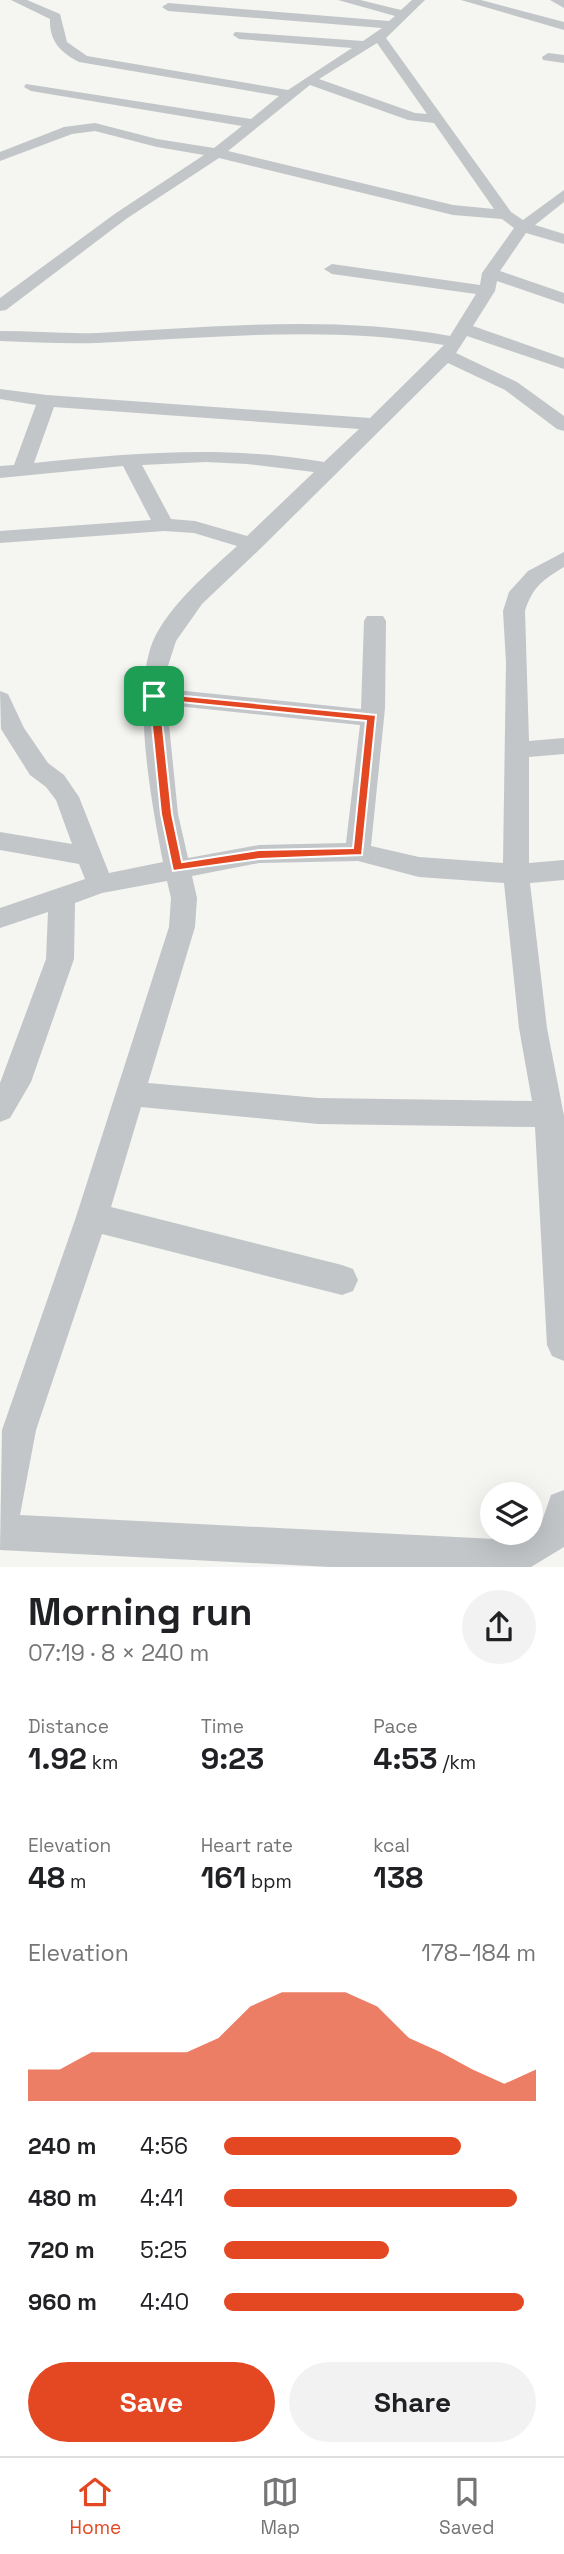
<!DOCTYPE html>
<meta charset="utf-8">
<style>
body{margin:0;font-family:"Space Grotesk",sans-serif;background:#f2f2f2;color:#202124;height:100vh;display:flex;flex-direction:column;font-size:26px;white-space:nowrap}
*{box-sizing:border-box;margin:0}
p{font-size:23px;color:#757577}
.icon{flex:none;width:38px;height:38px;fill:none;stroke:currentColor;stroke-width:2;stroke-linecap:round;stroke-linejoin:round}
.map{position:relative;height:1567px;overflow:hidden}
.drawer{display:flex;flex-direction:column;background:#fff;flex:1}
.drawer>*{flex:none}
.buttons{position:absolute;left:480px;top:1482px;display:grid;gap:14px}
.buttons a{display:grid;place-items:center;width:63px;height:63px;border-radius:50%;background:#fff;box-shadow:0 7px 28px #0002;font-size:35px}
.pin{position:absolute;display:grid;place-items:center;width:60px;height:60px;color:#fff;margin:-30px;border-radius:14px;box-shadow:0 4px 10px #0006}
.round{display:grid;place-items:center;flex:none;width:74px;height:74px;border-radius:37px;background:#f2f2f2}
.overview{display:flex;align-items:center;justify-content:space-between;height:119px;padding:0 28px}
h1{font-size:38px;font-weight:600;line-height:52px}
.figures{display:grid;grid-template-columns:repeat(3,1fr);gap:10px;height:119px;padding:7px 28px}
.figures div{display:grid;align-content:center}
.figures b{font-size:30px;font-weight:600}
.figures small{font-size:19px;font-weight:400}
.figures p{font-size:19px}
.chart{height:196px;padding:14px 28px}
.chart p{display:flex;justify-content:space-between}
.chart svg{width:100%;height:126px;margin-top:7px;fill:#e34823;opacity:.7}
.cta{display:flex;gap:14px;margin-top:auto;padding:14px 28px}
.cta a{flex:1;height:80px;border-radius:42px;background:#e34823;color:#fff;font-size:28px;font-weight:600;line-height:80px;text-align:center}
.cta a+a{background:#f2f2f2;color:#202124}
ul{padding:0 28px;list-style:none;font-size:23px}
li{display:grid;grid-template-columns:112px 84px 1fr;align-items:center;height:52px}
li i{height:18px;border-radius:9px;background:#e34823}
.tab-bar{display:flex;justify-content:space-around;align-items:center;height:98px;border-top:2px solid #e0e0e0;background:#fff;font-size:19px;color:#757577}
.tab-bar a{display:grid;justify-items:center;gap:4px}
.tab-bar .active{color:#e34823}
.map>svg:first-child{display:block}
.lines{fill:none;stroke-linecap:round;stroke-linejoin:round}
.minor{fill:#c2c6c9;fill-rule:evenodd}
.route{fill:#e34823;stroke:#fff;stroke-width:2;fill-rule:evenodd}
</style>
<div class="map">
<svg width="564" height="1567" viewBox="0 0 564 1567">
<rect width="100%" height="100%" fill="#f5f5f1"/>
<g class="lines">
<g class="minor">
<path d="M 11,0 L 27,0 L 60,14 L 67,42 L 87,56 L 288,90 L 352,48 L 239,39 L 233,35 L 235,32 L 363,41 L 382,28 L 168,11 L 162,7 L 168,3 L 389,21 L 395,16 L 338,0 L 360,0 L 401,10 L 412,0 L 425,0 L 386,38 L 511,212 L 523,220 L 564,190 L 564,202 L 535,225 L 564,234 L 564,244 L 526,233 L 500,271 L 564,293 L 564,304 L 497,281 L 495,291 L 473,326 L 564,358 L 564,369 L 467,336 L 456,353 L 517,382 L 564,416 L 564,431 L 557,429 L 505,390 L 448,363 L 261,548 L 202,604 L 176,641 L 167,669 L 166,689 L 361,709 L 364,621 L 367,616 L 383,616 L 386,621 L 385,708 L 371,846 L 419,857 L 503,863 L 506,662 L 503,611 L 509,592 L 528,571 L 564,552 L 564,567 C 543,580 533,586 525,611 L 529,741 L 564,738 L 564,754 L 529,757 L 529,863 L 564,860 L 564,880 L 530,883 L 547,1028 L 564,1116 L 564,1361 L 552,1356 L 547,1345 L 535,1127 L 318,1124 L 141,1107 L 111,1207 L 342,1265 L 353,1269 L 358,1280 L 353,1291 L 342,1295 L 102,1234 L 36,1430 L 20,1515 L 495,1539 L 530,1533 L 530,1527 L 543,1518 L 551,1495 L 564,1490 L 564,1547 L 531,1567 L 330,1567 L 0,1550 L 2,1430 L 76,1217 L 169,927 L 171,898 L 167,881 L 102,893 L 75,903 L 74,959 L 31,1082 L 10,1118 L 0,1122 L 0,1083 L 46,959 L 48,912 L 0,928 L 0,908 L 85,879 L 79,864 L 0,850 L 0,832 L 72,844 L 56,800 L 46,787 L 30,775 L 1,729 L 0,691 L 8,694 L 24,728 L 48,763 L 64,775 L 79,797 L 109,873 L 163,862 C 152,806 131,694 153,641 C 169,605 209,572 237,546 L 194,533 L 164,531 L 0,543 L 0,531 L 151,520 L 123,466 L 0,478 L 0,466 L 14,465 L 36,405 L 0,399 L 0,389 L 47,395 L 370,418 L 444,345 C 328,325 212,338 96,343 C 64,344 32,342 0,341 L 0,331 C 32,331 65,334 97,333 C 215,327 332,315 450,336 L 476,294 L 332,274 L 324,269 L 332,264 L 480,285 L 482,273 L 514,228 L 502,219 L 453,215 L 219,158 L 126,219 L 6,310 L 0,311 L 0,298 L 116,213 L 204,155 L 157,147 L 95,131 L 72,134 L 0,161 L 0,152 L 64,127 L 95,123 L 157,139 L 214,148 L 242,126 L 31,91 L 24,87 L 26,84 L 251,119 L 279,96 L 79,62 C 61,53 49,41 50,19 ZM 377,43 L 427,114 L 415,113 L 319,79 ZM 310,85 L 408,120 L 434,123 L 494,209 L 453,205 L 228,151 ZM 54,407 L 359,429 L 324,462 C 226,445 132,453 34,463 ZM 206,462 L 247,464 L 314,472 L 247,536 L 195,521 L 171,519 L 142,465 ZM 167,705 L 360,725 L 346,843 L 259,845 L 188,858 L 178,814 ZM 358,861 L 419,877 L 504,883 L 519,1028 L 532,1101 L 318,1098 L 148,1083 L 195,927 L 197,898 L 192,876 L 259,863 Z"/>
<path d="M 461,0 L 481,0 L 564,22 L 564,30 Z"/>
<path d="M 550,0 L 564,0 L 564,8 Z"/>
<path d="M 548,53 L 564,55 L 564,63 L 543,60 L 542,57 Z"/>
</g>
</g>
<path class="route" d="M 154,693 L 376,715 L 362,855 L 259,859 L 173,871 L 161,814 L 149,696 ZM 160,700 L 366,721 L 353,848 L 259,850 L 182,862 L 172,814 Z"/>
</svg>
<div class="buttons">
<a><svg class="icon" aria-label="layers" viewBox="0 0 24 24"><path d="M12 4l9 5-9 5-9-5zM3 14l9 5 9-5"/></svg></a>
</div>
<div class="pin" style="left:154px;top:696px;background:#1e9e55"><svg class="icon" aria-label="arrive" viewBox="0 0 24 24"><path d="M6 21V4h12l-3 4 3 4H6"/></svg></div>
</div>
<section class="drawer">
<div class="overview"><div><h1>Morning run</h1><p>07:19 · 8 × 240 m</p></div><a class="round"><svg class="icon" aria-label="share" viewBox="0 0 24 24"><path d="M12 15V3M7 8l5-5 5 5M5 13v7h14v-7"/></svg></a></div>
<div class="figures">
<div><p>Distance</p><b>1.92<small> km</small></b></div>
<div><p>Time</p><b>9:23</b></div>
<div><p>Pace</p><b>4:53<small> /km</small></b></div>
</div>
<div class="figures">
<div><p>Elevation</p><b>48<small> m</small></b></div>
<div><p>Heart rate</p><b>161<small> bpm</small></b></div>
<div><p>kcal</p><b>138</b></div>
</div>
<div class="chart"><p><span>Elevation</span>178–184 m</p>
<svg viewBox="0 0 160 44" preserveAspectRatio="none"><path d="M0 44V33L10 33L20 27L30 27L40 27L50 27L60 22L70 11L80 6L90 6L100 6L110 11L120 22L130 27L140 33L150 38L160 33V44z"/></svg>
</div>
<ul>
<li><b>240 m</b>4:56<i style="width:76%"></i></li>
<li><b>480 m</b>4:41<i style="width:94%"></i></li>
<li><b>720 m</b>5:25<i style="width:53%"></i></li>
<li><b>960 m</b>4:40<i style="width:96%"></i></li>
</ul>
<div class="cta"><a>Save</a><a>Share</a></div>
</section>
<nav class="tab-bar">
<a class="active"><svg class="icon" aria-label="home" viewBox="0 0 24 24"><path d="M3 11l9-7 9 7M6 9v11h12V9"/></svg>Home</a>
<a><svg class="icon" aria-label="map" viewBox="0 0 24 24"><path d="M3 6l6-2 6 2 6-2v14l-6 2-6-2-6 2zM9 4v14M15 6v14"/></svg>Map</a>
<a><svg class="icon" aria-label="saved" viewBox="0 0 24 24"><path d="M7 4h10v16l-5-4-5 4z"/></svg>Saved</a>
</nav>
